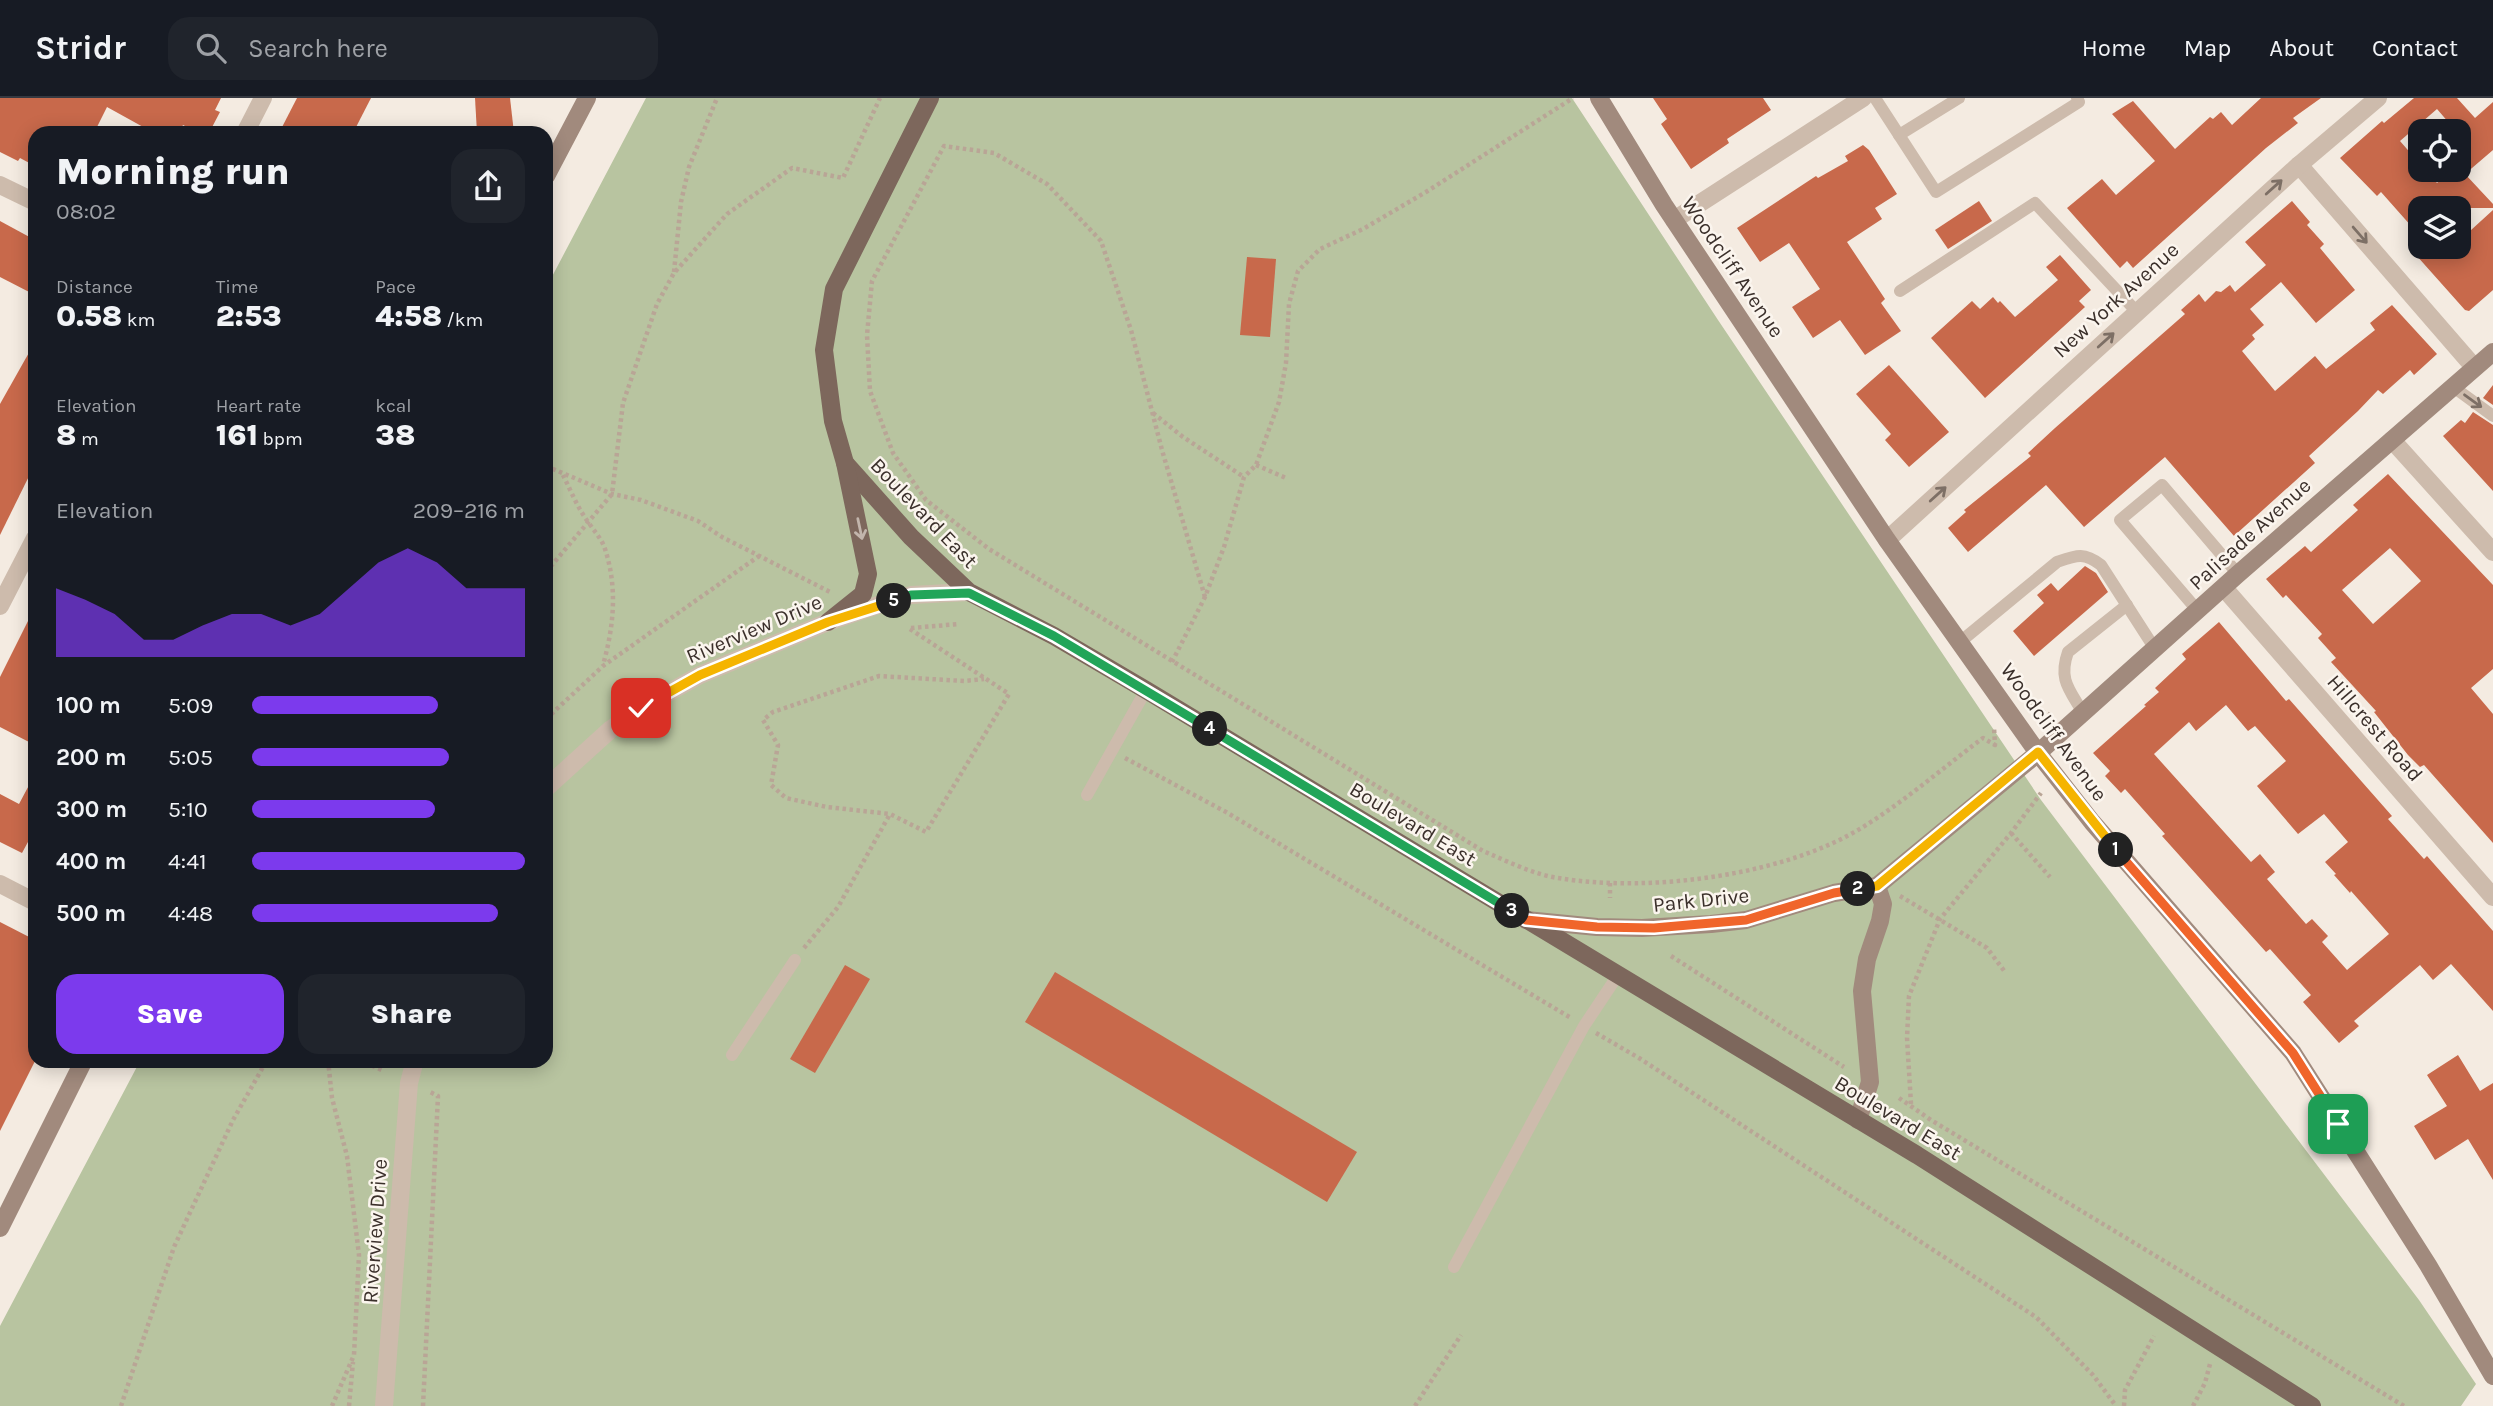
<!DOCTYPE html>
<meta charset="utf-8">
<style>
body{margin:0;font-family:Karla,sans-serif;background:#20242c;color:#f1f3f6;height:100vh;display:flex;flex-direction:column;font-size:26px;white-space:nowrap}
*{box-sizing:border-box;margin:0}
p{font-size:23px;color:#9ea1a6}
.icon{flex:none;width:38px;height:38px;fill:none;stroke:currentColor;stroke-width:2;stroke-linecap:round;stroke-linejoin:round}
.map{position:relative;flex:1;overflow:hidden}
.side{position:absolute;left:28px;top:28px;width:525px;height:942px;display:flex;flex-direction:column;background:#171b24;border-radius:21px;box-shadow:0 4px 18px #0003}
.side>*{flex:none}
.fabs{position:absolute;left:2408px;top:21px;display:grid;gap:14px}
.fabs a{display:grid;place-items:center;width:63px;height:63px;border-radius:14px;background:#171b24;box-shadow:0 4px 18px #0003;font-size:35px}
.pin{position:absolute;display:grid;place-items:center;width:60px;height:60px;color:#fff;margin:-30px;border-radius:14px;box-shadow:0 4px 10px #0006}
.km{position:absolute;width:35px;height:35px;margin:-18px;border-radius:50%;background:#222;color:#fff;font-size:19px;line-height:35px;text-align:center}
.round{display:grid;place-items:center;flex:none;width:74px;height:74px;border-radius:21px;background:#20242c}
.summary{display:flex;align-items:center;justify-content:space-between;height:119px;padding:0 28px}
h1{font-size:38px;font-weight:800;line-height:52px}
.stats{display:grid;grid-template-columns:repeat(3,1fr);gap:10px;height:119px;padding:7px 28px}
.stats div{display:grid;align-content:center}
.stats b{font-size:30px;font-weight:800}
.stats small{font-size:19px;font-weight:400}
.stats p{font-size:19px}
.chart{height:196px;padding:14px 28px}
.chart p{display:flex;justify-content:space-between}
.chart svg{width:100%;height:126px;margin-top:7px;fill:#7c3aed;opacity:.7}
.button{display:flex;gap:14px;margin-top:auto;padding:14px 28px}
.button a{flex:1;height:80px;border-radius:21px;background:#7c3aed;color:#fff;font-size:28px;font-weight:800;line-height:80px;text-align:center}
.button a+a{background:#20242c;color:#f1f3f6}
ul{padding:0 28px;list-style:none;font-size:23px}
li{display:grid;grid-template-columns:112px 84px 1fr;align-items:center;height:52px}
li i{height:18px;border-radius:9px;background:#7c3aed}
header{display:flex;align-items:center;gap:42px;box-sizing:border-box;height:98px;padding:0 35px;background:#171b24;border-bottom:2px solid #363941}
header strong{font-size:33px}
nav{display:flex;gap:38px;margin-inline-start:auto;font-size:24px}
.search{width:490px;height:63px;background:#20242c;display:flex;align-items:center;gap:18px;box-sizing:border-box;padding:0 24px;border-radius:21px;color:#9ea1a6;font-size:26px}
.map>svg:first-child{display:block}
.green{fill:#b8c4a0}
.building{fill:#c8694b;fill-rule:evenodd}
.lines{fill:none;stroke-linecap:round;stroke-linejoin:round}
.path{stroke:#b9a596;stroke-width:4.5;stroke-dasharray:3.5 3.5;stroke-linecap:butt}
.lane{stroke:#cdbbac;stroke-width:12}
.street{stroke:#cdbbac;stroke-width:18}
.secondary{stroke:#a18a7d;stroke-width:18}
.primary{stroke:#7d675c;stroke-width:18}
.oneway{stroke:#7d6f65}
.oneway2{stroke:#c2b5ac}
.split-1-casing{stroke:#fff;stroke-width:14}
.split-2-casing{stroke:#fff;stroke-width:14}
.split-3-casing{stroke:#fff;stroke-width:14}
.split-4-casing{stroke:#fff;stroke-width:14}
.split-5-casing{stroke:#fff;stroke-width:14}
.split-6-casing{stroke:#fff;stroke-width:14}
.split-1{stroke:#f0652b;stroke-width:9}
.split-2{stroke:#f5b400;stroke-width:9}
.split-3{stroke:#f0652b;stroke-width:9}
.split-4{stroke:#22a559;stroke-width:9}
.split-5{stroke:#22a559;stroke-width:9}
.split-6{stroke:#f5b400;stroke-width:9}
.labels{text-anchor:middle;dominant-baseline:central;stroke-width:5;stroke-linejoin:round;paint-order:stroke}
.street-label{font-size:21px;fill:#3b302b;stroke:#fbf5ee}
</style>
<header>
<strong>Stridr</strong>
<div class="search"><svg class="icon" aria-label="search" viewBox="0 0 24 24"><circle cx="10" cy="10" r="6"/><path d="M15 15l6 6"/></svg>Search here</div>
<nav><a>Home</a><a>Map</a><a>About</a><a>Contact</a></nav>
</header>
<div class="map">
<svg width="2493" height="1308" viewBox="0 0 2493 1308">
<rect width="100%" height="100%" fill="#f4ebe1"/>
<path class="green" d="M 646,0 L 1572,0 L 1718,222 L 2041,702 L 2419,1202 L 2476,1286 L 2461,1308 L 0,1308 L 0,1228 L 140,963 L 546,962 L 546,190 Z"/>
<g class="building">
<path d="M 0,0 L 221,0 L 215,12 L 220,14 L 209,35 L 199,35 L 183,27 L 179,35 L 154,35 L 107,9 L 94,35 L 35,35 L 35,68 L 20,60 L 18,63 L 0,54 Z"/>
<path d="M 297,0 L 371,0 L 353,35 L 279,35 Z"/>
<path d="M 475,0 L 510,0 L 514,35 L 477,35 Z"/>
<path d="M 1653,0 L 1763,0 L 1771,12 L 1727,41 L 1729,45 L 1691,71 L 1661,26 L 1667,21 Z"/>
<path d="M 2261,0 L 2321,0 L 2293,20 L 2298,25 L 2266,50 L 2133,170 L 2127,163 L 2120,170 L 2067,110 L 2102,81 L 2116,97 L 2155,63 L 2112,16 L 2133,3 L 2175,51 L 2210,19 L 2213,21 L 2221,14 L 2232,27 Z"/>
<path d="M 2414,0 L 2457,0 L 2475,20 L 2493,4 L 2493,52 L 2465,76 L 2493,106 L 2493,110 L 2420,110 L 2420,138 L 2381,94 L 2377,98 L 2340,60 L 2382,23 L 2384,25 ZM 2437,11 L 2456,33 L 2459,33 L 2459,72 L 2453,72 L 2437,85 L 2425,72 L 2420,72 L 2420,66 L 2400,43 Z"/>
<path d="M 1863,47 L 1869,52 L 1897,96 L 1875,110 L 1882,121 L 1847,144 L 1885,201 L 1881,205 L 1901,233 L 1865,257 L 1840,222 L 1813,240 L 1792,209 L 1820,191 L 1789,145 L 1760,164 L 1737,130 L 1816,78 L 1818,80 L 1848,63 L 1845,58 Z"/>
<path d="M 1979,103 L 1992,123 L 1948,151 L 1935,132 Z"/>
<path d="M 2292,103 L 2310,124 L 2307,127 L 2324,146 L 2320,150 L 2355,192 L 2316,225 L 2281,184 L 2250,211 L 2264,227 L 2252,237 L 2255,241 L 2242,253 L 2275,293 L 2315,258 L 2326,271 L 2375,232 L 2370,225 L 2392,207 L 2437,256 L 2414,277 L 2410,272 L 2383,296 L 2378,292 L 2358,313 L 2309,358 L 2315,365 L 2234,438 L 2165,359 L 2084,429 L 2046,387 L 1968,454 L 1948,430 L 1966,414 L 1964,412 L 2031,358 L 2028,355 L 2055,330 L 2185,216 L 2181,212 L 2199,196 L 2205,204 L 2216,193 L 2221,194 L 2230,187 L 2235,194 L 2266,167 L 2245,144 Z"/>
<path d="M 2493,112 L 2493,192 L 2469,213 L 2465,212 L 2416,157 L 2426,149 L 2459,149 L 2459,143 Z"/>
<path d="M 0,123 L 35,142 L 35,197 L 0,179 Z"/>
<path d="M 2060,157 L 2091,192 L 2079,203 L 2085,209 L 1985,300 L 1931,240 L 1972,203 L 1980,211 L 1993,199 L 1998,205 L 2000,203 L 2015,219 L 2058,182 L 2046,169 Z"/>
<path d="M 1247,159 L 1276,161 L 1270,239 L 1240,237 Z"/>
<path d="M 35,244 L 35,366 L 0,437 L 0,306 Z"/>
<path d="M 1889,267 L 1949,334 L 1909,369 L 1885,342 L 1891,336 L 1856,296 Z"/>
<path d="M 2493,287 L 2493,307 L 2483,300 Z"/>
<path d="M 2473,314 L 2493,327 L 2493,393 L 2443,338 L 2461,322 L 2465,325 Z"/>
<path d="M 2388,376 L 2493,487 L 2493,571 L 2471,590 L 2493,616 L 2493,745 L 2424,667 L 2420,669 L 2408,657 L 2374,614 L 2376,613 L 2331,564 L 2336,560 L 2318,540 L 2322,536 L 2286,497 L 2283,500 L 2266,481 L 2305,448 L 2311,454 L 2358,412 L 2353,407 ZM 2390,450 L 2421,483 L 2373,526 L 2342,492 Z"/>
<path d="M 2085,468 L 2096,475 L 2108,494 L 2034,558 L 2013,533 L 2044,505 L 2037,497 L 2051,485 L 2058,493 Z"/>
<path d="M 35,509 L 35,632 L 29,644 L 0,629 L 0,579 Z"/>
<path d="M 2219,524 L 2286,603 L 2289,601 L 2392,718 L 2388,721 L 2424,761 L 2427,758 L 2493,833 L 2493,913 L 2451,866 L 2433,882 L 2420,867 L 2354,923 L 2359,928 L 2339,945 L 2303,904 L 2311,897 L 2270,851 L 2266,854 L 2162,738 L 2165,736 L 2125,691 L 2121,695 L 2105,678 L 2110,673 L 2093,655 L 2146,608 L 2144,607 L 2159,594 L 2155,590 L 2186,561 L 2182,556 ZM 2226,607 L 2248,633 L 2255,628 L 2286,663 L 2257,688 L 2298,736 L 2324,716 L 2348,744 L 2325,764 L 2336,776 L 2334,777 L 2350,795 L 2351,793 L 2389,836 L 2347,872 L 2322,844 L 2328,838 L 2312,821 L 2306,826 L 2267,781 L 2275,774 L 2260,756 L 2251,764 L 2154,656 L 2189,624 L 2196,633 Z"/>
<path d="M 35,676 L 35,731 L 22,755 L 0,744 L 0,696 L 19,706 Z"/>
<path d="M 0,824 L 35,842 L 35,963 L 0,1033 Z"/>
<path d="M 845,867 L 870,881 L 815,975 L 790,961 Z"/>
<path d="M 1055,874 L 1357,1054 L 1327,1104 L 1025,924 Z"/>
<path d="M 2458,957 L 2480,993 L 2493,985 L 2493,1082 L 2468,1041 L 2435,1062 L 2414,1028 L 2447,1008 L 2427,977 Z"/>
</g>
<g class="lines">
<g class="path">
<path d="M 674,174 L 681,104 L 689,69 L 717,0"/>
<path d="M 1153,315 L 1183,339 L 1244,379"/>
<path d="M 1256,367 L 1286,380"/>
<path d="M 546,368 L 612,396 L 641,402 L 698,423 L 722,439 L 832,495"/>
<path d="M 563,377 C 571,393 578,411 589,425 C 594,433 600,439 604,448 C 618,488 614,528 603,567"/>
<path d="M 546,474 L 612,396 L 623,305 L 657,206 L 674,175 L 727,116 L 792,70 L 843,80 L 880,0"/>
<path d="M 1205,499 L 1162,352 L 1131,232 L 1101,143 L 1047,86 L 994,55 L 944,48 L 872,183 L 867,237 L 870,293 L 893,355 L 926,402 L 989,451 L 1483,753 C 1507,763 1532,776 1558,780 C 1649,795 1784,778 1863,729 C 1905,703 1944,669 1983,640 L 1995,647 L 1994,629"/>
<path d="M 911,530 L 959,526"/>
<path d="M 910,531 L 1009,596 L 926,734 L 890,716 L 827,709 L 786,700 L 771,687 L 778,647 L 763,622 L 773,614 L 879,578 L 964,583 L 984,581"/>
<path d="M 1172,564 L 1205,499 L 1224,449 L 1244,379 L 1256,367 L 1279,304 L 1286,265 L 1289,206 L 1298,173 L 1320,151 L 1363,131 L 1426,94 L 1573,0"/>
<path d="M 2029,606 L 2050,617"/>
<path d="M 546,621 L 603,568 L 759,458"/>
<path d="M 1125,660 L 1226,714 L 1571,920"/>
<path d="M 2011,735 L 2050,779"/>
<path d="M 1610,785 L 1610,800"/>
<path d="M 1900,798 L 1987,850 L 2005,874"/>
<path d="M 804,850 L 838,809 L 890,716"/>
<path d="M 1671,858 L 1844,969"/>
<path d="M 1596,935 L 1639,960 L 2036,1219 L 2093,1277 L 2116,1308"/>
<path d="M 328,962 L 332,1000 L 347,1058 L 359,1157 L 354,1257 L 332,1308"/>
<path d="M 359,962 L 384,973"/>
<path d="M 1899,1000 L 1931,1022 L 2404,1308"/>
<path d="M 1911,1006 L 1907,940 L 1909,898 L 1940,821 L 2011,735 L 2041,695"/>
<path d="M 121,1308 L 174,1149 L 233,1022 L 263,969 L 270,962"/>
<path d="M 349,1308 L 353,1264"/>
<path d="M 423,1308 L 438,998 L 428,993"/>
<path d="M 1415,1308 L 1461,1237"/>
<path d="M 2124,1308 L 2125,1292 L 2154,1238"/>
<path d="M 2193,1308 L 2205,1285 L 2210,1266"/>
</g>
<g class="lane">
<path d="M 1875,0 L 1936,94 L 2079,4 L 2077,0"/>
<path d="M 1899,37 L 1959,0"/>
<path d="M 1900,193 L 2035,105 L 2137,214"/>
<path d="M 2452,288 L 2493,318"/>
<path d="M 2198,513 L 2120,422 L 2162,387 L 2238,476"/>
<path d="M 1960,544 L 2057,464 C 2077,457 2084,454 2101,467 L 2155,551"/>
<path d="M 2083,615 C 2070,592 2058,582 2068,554 L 2127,507"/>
<path d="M 1087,697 L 1146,592"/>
<path d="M 732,957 L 795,862"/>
<path d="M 1454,1169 L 1584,928 L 1618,877"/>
</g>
<g class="street">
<path d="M 245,35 L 263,0"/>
<path d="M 2299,67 L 2474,269"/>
<path d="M 0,87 L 35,104"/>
<path d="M 1674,122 L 1863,0"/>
<path d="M 2392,342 L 2493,454"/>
<path d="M 1887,442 L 2299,67 L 2378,0"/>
<path d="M 2224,490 L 2493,799"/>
<path d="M 0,508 L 35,440"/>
<path d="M 546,690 L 611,631 L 641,610 L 700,577 L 828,524 L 878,507 L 911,497 L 969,494"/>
<path d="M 0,786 L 35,804"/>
<path d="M 384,1308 L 409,985 L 415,962"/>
</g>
<g class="secondary">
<path d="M 1599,0 L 1664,107 L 1887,442 L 2038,655 L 2092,724 L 2293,955 L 2428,1167 L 2493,1278"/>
<path d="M 546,78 L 587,0"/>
<path d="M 1526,822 L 1597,829 L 1642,830 L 1711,826 L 1746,822 L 1834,795 L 1877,788 L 2038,655 L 2238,476 L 2493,254"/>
<path d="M 1858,1022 L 1870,984 L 1862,893 L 1867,861 L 1880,823 L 1883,806 L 1877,788"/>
<path d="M 0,1130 L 84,962"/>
</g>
<g class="primary">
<path d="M 845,365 L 911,439 L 969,494 L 1054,538 L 1146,592 L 1917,1057 L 2312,1308"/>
<path d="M 828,524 L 863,496 L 868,476 L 845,365 L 833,323 L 824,252 L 834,191 L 930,0"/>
</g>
</g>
<defs><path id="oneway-shaft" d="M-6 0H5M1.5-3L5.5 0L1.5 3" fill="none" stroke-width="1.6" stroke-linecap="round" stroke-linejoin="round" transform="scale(1.75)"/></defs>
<g class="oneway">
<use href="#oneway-shaft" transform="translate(2274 89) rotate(-42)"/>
<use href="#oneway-shaft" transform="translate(2360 137) rotate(49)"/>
<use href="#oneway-shaft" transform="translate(2106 242) rotate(-42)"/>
<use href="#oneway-shaft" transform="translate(2473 303) rotate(36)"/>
<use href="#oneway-shaft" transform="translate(1938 396) rotate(-42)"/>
</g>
<use class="oneway2" href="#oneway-shaft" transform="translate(860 431) rotate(78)"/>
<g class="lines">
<g class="split-1-casing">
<path id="split-1" d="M 2116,752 L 2293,955 L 2338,1026"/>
</g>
<g class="split-2-casing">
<path id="split-2" d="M 1858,791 L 1877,788 L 2038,654 L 2116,752"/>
</g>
<g class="split-3-casing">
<path id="split-3" d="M 1512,813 L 1526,822 L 1597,829 L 1654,830 L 1746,822 L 1834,795 L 1858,791"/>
</g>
<g class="split-4-casing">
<path id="split-4" d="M 1210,631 L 1512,813"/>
</g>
<g class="split-5-casing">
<path id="split-5" d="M 894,503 L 911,497 L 969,495 L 1054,538 L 1210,631"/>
</g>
<g class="split-6-casing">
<path id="split-6" d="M 641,610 L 700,577 L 828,524 L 894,503"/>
</g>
<use href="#split-1" class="split-1"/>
<use href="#split-2" class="split-2"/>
<use href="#split-3" class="split-3"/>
<use href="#split-4" class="split-4"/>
<use href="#split-5" class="split-5"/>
<use href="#split-6" class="split-6"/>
</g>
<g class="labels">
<g class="street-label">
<text transform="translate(1733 169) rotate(56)">Woodcliff Avenue</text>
<text transform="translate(2116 202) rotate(-42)">New York Avenue</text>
<text transform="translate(924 415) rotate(46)">Boulevard East</text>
<text transform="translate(2250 436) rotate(-42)">Palisade Avenue</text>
<text transform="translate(754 531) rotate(-23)">Riverview Drive</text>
<text transform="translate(2375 630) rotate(49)">Hillcrest Road</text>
<text transform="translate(2054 634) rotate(54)">Woodcliff Avenue</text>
<text transform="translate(1413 726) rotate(31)">Boulevard East</text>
<text transform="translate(1701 802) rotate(-6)">Park Drive</text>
<text transform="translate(1898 1020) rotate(31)">Boulevard East</text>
<text transform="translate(375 1133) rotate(-86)">Riverview Drive</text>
</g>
</g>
</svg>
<div class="fabs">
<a><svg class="icon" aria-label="locate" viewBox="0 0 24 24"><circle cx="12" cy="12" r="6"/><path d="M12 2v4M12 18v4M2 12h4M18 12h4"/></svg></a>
<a><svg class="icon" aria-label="layers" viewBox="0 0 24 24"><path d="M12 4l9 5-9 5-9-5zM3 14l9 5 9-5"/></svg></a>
</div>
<div class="pin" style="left:2338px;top:1026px;background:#1e9e55"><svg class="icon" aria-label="arrive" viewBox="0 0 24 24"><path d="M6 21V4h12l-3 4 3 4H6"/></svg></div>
<div class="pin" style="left:641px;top:610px;background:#d93025"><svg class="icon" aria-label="check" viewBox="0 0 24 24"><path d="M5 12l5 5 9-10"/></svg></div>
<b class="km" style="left:2116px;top:752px">1</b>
<b class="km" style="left:1858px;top:791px">2</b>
<b class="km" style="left:1512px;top:813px">3</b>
<b class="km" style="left:1210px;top:631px">4</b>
<b class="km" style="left:894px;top:503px">5</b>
<section class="side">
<div class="summary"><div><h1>Morning run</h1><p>08:02</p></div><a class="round"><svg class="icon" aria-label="share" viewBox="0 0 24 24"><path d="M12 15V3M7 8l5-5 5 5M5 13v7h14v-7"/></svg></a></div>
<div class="stats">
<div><p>Distance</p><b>0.58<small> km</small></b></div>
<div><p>Time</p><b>2:53</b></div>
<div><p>Pace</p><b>4:58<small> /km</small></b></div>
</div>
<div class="stats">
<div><p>Elevation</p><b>8<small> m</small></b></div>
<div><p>Heart rate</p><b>161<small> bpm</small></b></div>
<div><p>kcal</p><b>38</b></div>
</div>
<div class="chart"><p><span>Elevation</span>209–216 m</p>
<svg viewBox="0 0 160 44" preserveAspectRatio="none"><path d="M0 44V20L10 24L20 29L30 38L40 38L50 33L60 29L70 29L80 33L90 29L100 20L110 11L120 6L130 11L140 20L150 20L160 20V44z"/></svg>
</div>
<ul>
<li><b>100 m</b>5:09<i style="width:68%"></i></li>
<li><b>200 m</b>5:05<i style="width:72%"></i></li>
<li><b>300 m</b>5:10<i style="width:67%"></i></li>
<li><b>400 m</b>4:41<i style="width:100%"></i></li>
<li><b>500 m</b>4:48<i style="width:90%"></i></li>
</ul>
<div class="button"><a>Save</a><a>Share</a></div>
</section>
</div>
